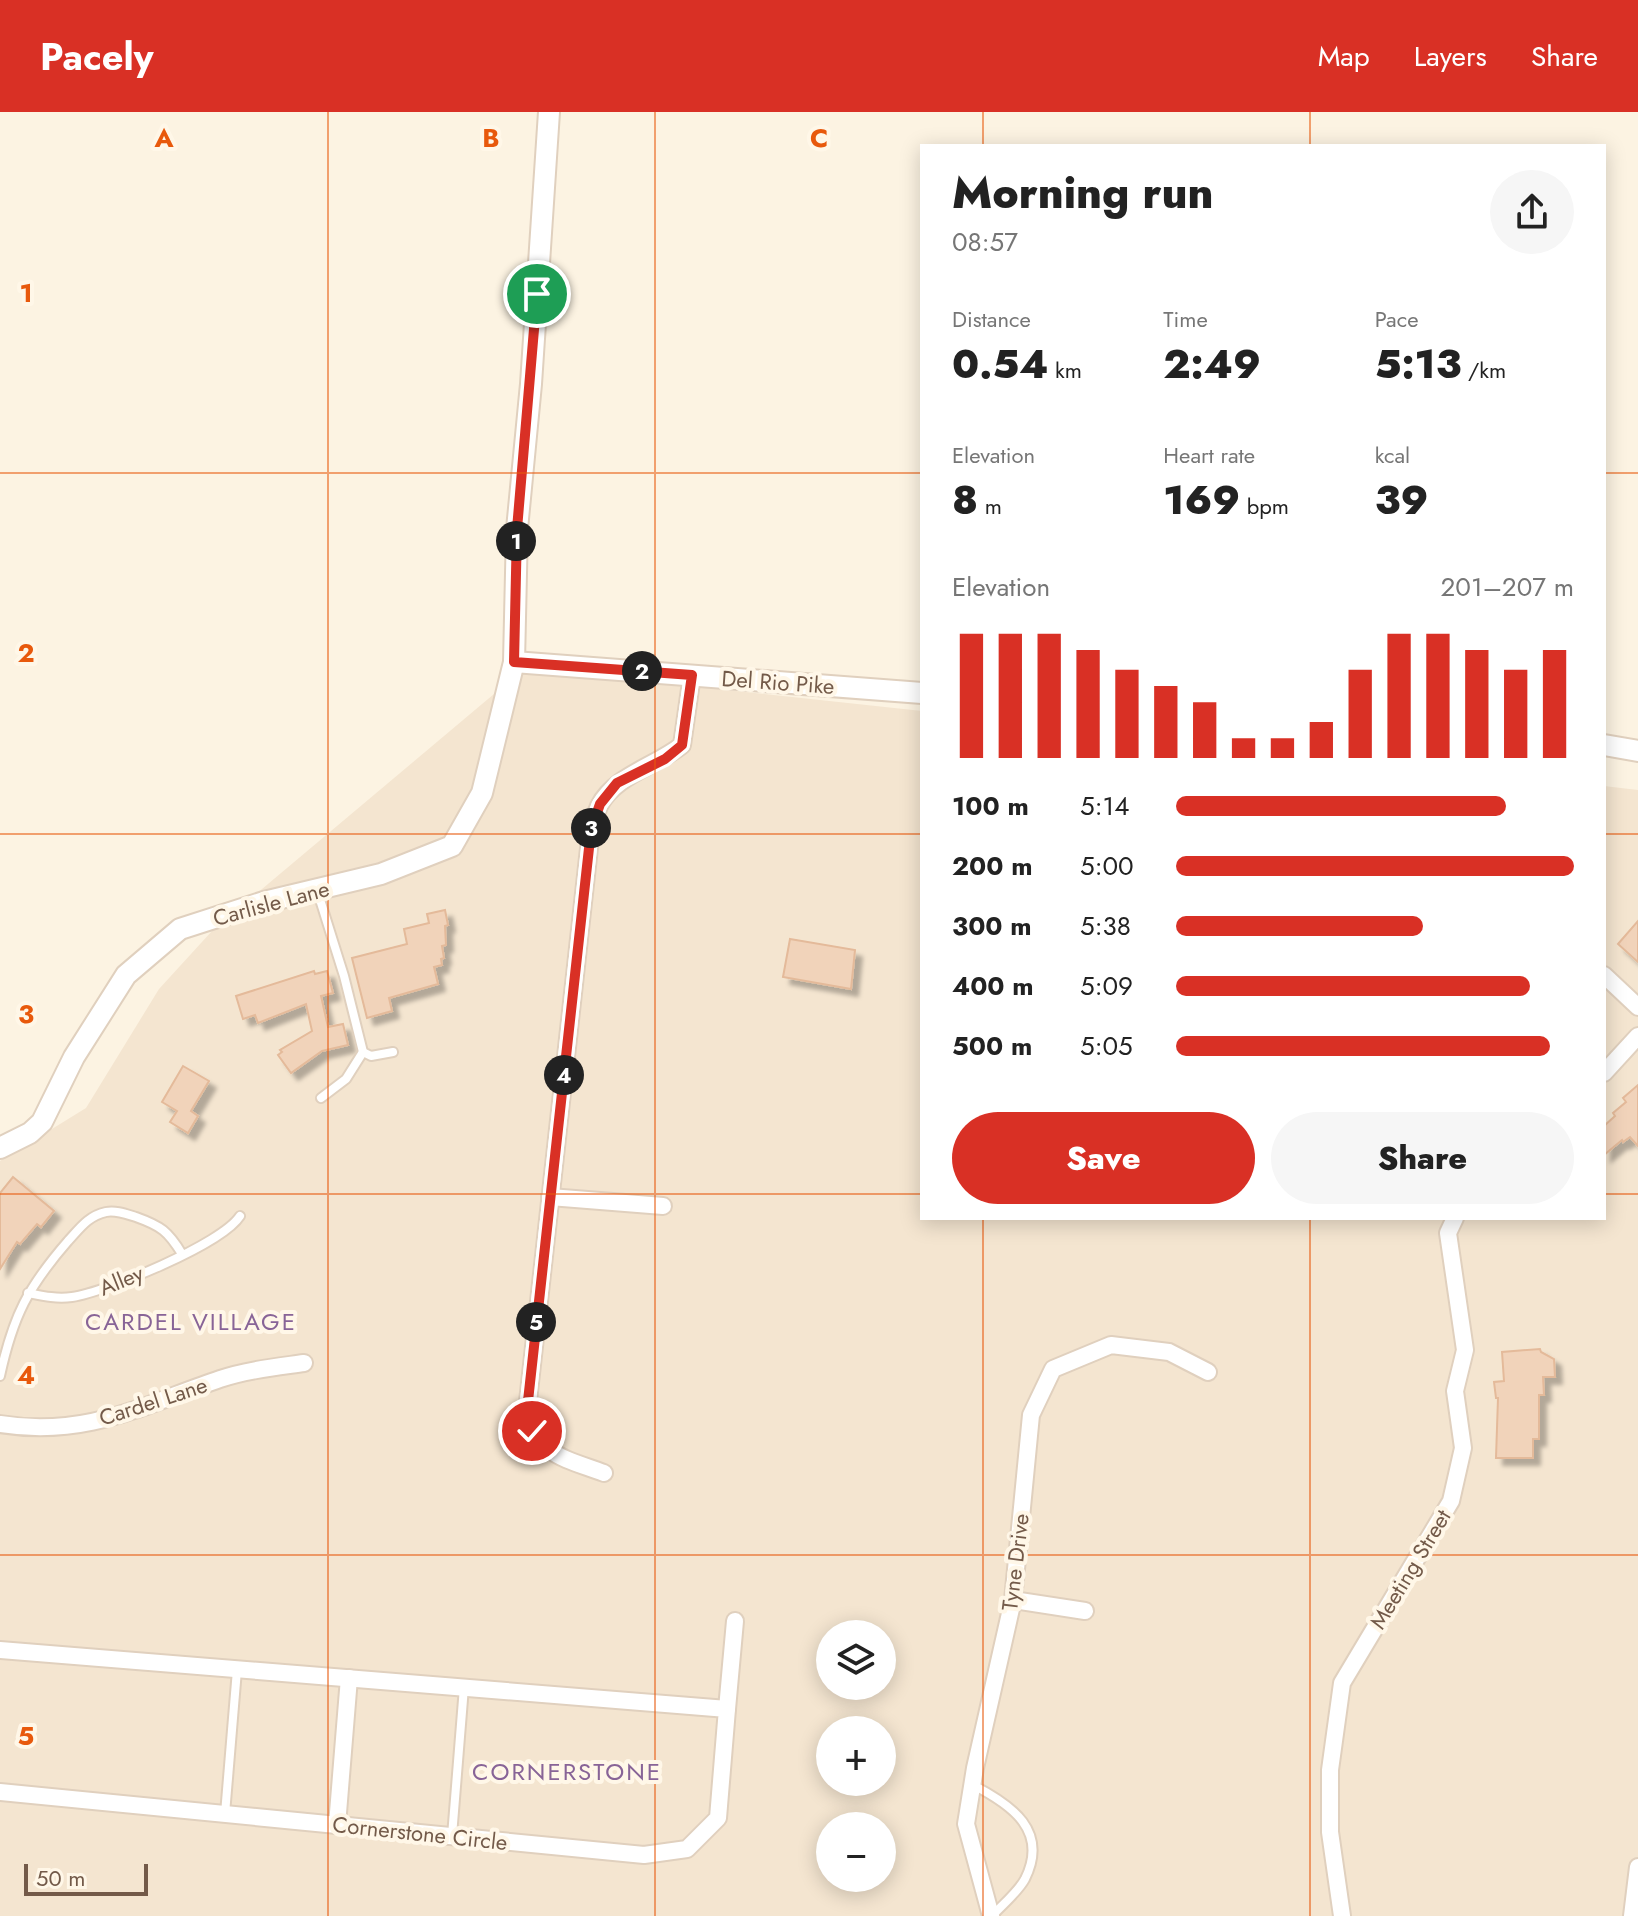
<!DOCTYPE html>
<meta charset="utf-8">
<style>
body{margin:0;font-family:Jost,sans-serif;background:#f6f6f6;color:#222;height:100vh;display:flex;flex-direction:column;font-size:30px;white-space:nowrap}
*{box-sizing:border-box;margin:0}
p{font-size:26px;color:#767676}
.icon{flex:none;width:44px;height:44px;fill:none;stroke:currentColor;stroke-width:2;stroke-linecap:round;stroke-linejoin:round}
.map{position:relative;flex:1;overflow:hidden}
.panel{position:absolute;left:920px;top:32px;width:686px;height:1076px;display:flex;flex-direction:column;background:#fff;border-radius:0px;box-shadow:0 4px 20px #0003}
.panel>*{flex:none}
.controls{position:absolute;left:816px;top:1508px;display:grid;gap:16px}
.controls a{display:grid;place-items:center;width:80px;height:80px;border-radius:50%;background:#fff;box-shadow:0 4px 20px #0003;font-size:40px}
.scale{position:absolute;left:24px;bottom:20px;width:124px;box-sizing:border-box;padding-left:8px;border:4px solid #735a49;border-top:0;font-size:22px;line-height:28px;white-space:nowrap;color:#735a49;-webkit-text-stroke:6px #fff7e8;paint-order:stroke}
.pin{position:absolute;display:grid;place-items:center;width:68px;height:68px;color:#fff;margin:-34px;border:4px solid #fff;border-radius:50%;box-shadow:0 2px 8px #0007}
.km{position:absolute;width:40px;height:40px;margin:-20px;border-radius:50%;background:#222;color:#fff;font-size:22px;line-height:40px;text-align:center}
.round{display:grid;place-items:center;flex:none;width:84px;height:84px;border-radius:42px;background:#f6f6f6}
.summary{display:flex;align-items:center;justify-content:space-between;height:136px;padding:0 32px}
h1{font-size:44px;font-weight:800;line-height:60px}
.stats{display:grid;grid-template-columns:repeat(3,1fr);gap:12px;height:136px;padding:8px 32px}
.stats div{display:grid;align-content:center}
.stats b{font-size:40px;font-weight:800}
.stats small{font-size:22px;font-weight:400}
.stats p{font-size:22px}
.chart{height:224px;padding:16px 32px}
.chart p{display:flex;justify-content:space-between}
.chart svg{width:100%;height:144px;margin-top:8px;stroke:#d93025;stroke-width:6}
.primary-button{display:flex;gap:16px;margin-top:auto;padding:16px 32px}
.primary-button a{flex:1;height:92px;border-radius:48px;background:#d93025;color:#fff;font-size:32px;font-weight:800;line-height:92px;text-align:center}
.primary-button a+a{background:#f6f6f6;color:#222}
ul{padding:0 32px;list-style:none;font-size:26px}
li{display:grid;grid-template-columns:128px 96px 1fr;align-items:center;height:60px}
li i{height:20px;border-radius:10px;background:#d93025}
header{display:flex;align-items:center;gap:48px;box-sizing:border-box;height:112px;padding:0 40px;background:#d93025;color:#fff}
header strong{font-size:38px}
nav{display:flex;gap:44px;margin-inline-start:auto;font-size:28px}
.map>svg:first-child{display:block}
.residential{fill:#f4e5d0;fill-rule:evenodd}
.building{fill:#f1d3ba;stroke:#e4ba9a;stroke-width:2;filter:url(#shadow)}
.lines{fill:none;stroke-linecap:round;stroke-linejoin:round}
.service-casing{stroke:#e0d0be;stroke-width:12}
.minor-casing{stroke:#e0d0be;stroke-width:20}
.tertiary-casing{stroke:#e0d0be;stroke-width:24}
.service{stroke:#fff;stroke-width:8}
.minor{stroke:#fff;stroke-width:16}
.tertiary{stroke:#fff;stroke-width:20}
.route-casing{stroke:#fff;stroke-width:16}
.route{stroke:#d93025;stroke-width:10}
.grid{fill:none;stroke:#e8590c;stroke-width:2;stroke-opacity:0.55}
.labels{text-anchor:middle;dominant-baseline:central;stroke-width:8;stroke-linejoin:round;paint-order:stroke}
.street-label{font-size:22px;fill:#735a49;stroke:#fff7e8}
.neighbourhood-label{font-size:24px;letter-spacing:2px;fill:#886497;stroke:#fff7e8}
.grid-label{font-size:26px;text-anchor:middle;font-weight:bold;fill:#e8590c;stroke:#fff7e8;stroke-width:8;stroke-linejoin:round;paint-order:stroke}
</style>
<header>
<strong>Pacely</strong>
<nav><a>Map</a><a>Layers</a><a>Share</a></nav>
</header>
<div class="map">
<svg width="1638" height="1804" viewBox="0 0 1638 1804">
<defs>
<filter id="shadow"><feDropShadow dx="7" dy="7" stdDeviation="2" flood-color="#0004"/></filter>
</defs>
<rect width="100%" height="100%" fill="#fcf3e2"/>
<path class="residential" d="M 525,556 L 922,599 L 922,1106 L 1604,1106 L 1604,674 L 1638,678 L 1638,1804 L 0,1804 L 0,1049 L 86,996 L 159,877 L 212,819 ZM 830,1522 L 882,1522 L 882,1574 L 830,1574 ZM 830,1618 L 882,1618 L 882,1670 L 830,1670 ZM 830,1714 L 882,1714 L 882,1766 L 830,1766 Z"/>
<g class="building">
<path d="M 445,798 L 448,813 L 445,814 L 446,833 L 442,834 L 444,846 L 441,847 L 442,853 L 434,855 L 438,872 L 389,886 L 392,899 L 367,906 L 352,846 L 407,832 L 404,817 L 429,811 L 427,802 Z"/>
<path d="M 1638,809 L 1638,850 L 1618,832 Z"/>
<path d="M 790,827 L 855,838 L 851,877 L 783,865 Z"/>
<path d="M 314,859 L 315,862 L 327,859 L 333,881 L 321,884 L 328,915 L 343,912 L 348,933 L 322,939 L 291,961 L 278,943 L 282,940 L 280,938 L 312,919 L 306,892 L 258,911 L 255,903 L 243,907 L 236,884 Z"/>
<path d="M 183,954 L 209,969 L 191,999 L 198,1004 L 188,1021 L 170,1010 L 177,999 L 162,990 Z"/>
<path d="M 1638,973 L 1638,1034 L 1630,1025 L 1623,1030 L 1622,1028 L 1604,1043 L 1604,1014 L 1615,1004 L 1613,1001 L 1626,990 L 1623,986 Z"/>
<path d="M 13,1065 L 54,1099 L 41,1115 L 37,1112 L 20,1132 L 17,1130 L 0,1157 L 0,1081 Z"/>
<path d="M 1540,1237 L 1541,1240 L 1554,1247 L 1555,1265 L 1543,1265 L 1544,1283 L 1539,1283 L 1539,1327 L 1533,1327 L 1533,1346 L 1496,1346 L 1498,1286 L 1496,1286 L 1494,1270 L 1504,1269 L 1502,1240 Z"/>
</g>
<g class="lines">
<g class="service-casing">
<g id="service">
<path d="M 317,778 L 344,864 L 363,940 L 371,944 L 393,940"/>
<path d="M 321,986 L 346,967 L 363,940"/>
<path d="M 28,1181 C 43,1184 56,1187 72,1185 C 106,1180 222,1132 240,1104"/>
<path d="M 0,1264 C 13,1204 28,1175 68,1129 C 80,1116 88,1104 106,1100 C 116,1098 126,1102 136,1105 C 161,1114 168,1119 182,1142"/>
<path d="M 973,1673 C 1012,1693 1049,1719 1025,1767 C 1018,1780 1002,1793 992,1804"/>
<path d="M 225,1702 L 237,1558"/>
<path d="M 452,1724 L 464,1575"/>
</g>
</g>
<g class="minor-casing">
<g id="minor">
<path d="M 1604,863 L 1638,895"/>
<path d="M 1604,961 L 1638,924"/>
<path d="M 550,1085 L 663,1094"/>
<path d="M 0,1312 C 86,1326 143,1293 220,1267 C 247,1258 276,1255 304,1251"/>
<path d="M 604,1361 C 564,1346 538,1344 527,1298 L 591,718 C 593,710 596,701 599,694 C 615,663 656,654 682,633 L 692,563"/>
<path d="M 1013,1488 L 1085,1499"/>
<path d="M 0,1538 L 727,1597 L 718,1706 L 687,1737 L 644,1743 L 0,1680"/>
<path d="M 727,1597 L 735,1509"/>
<path d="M 337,1713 L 349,1566"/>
<path d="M 991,1804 L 966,1712 L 975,1656 L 1013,1488 L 1031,1303 L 1053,1257 L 1111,1233 L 1169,1240 L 1208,1260"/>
<path d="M 1342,1804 L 1330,1720 L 1330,1658 L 1342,1571 L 1451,1389 L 1463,1336 L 1455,1279 L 1465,1238 L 1448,1121 L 1455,1106"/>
<path d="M 1632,1804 L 1638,1755"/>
</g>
</g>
<g class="tertiary-casing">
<g id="tertiary">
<path d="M 514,550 L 922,581"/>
<path d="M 1604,633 L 1638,639"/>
<path d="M 0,1036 L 30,1021 L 42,1010 L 74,945 L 126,863 L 180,817 L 264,790 L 381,762 L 452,734 L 482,681 L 514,550 L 517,417 L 531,272 L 549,0"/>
</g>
</g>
<use href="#service" class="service"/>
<use href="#minor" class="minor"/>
<use href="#tertiary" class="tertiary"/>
</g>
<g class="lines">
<g class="route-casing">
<path id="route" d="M 532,1319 L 527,1298 L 591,718 L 600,692 L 617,671 L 665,647 L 682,633 L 692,563 L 514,550 L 517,417 L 537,182"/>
</g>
<use href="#route" class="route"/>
</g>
<path class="grid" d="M 328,0 L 328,1804M 655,0 L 655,1804M 983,0 L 983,34M 1310,0 L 1310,34M 0,361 L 922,361M 1604,361 L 1638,361M 0,722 L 922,722M 1604,722 L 1638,722M 0,1082 L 922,1082M 1604,1082 L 1638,1082M 983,1106 L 983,1804M 1310,1106 L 1310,1804M 0,1443 L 1638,1443"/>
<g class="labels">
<g class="street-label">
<text transform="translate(778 570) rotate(4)">Del Rio Pike</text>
<text transform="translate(271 791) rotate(-15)">Carlisle Lane</text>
<text transform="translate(121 1168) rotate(-22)">Alley</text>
<text transform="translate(153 1289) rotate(-18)">Cardel Lane</text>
<text transform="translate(1015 1450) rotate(-83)">Tyne Drive</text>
<text transform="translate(1410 1457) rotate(-59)">Meeting Street</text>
<text transform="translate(420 1721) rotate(6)">Cornerstone Circle</text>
</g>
<g class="neighbourhood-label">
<text x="191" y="1209">CARDEL VILLAGE</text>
<text x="567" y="1659">CORNERSTONE</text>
</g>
</g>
<g class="grid-label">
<text x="164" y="35">A</text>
<text x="491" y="35">B</text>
<text x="819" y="35">C</text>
<text x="26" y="190">1</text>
<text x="26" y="550">2</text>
<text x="26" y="911">3</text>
<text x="26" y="1272">4</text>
<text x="26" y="1633">5</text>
</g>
</svg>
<div class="controls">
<a><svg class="icon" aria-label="layers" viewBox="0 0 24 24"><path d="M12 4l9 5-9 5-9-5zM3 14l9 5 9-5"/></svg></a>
<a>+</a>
<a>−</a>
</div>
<div class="scale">50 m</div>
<div class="pin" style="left:537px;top:182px;background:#1e9e55"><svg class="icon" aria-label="arrive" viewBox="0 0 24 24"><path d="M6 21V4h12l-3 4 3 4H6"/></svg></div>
<div class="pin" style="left:532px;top:1319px;background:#d93025"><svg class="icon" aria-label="check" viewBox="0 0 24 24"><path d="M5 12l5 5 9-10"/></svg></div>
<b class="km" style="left:516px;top:429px">1</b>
<b class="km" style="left:642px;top:559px">2</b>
<b class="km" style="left:591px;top:716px">3</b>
<b class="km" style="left:564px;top:963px">4</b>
<b class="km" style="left:536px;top:1210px">5</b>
<section class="panel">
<div class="summary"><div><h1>Morning run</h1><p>08:57</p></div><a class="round"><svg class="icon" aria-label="share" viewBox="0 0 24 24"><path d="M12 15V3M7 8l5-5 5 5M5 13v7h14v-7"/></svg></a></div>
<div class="stats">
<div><p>Distance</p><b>0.54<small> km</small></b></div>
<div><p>Time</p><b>2:49</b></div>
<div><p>Pace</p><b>5:13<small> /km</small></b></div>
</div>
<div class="stats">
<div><p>Elevation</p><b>8<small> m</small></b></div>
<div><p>Heart rate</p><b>169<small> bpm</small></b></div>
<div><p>kcal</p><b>39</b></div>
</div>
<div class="chart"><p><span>Elevation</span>201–207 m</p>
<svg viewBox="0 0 160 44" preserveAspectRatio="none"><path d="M5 44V6M15 44V6M25 44V6M35 44V11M45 44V17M55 44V22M65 44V27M75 44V38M85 44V38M95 44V33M105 44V17M115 44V6M125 44V6M135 44V11M145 44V17M155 44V11"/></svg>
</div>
<ul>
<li><b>100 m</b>5:14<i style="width:83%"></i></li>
<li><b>200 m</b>5:00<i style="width:100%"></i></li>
<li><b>300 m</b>5:38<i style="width:62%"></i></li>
<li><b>400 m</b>5:09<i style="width:89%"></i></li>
<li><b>500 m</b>5:05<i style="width:94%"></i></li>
</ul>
<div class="primary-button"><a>Save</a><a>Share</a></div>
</section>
</div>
